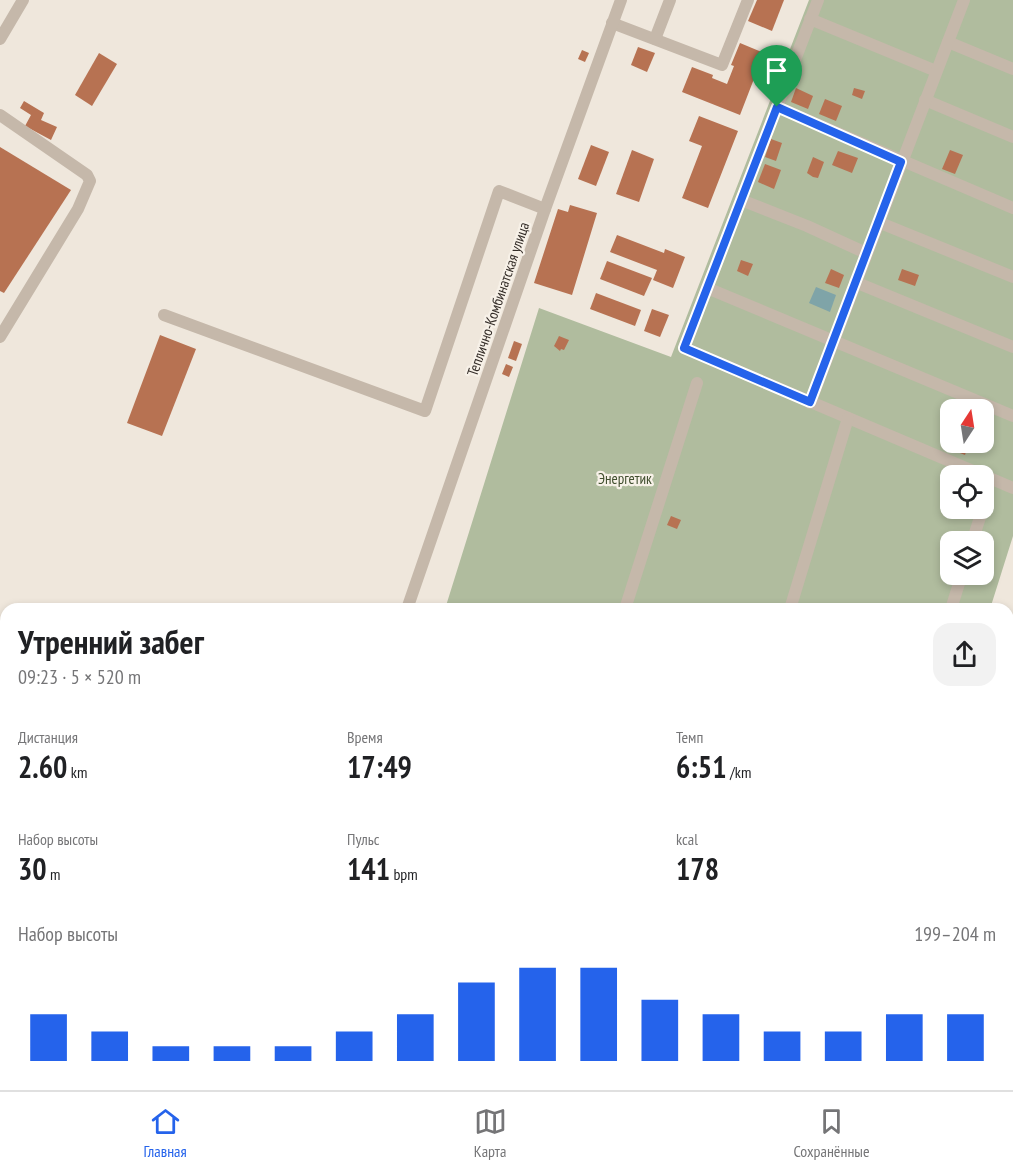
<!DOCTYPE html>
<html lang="ru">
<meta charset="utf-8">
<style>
body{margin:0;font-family:"PT Sans Narrow",sans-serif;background:#f2f2f2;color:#202124;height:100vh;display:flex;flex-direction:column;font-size:22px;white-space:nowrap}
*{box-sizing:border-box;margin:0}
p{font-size:20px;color:#757577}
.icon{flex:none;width:33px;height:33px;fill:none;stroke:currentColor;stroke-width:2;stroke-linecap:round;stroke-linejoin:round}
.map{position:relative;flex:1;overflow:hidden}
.details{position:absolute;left:0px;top:603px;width:1014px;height:488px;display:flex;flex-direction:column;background:#fff;border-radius:18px 18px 0 0;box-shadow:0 3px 9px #0003}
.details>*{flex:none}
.needle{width:39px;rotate:12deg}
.tools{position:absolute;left:940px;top:399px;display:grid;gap:12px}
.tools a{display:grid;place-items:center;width:54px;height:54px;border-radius:12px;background:#fff;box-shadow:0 3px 9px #0003;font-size:30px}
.pin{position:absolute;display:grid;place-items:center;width:51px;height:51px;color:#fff;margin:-62px -26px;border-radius:50% 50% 50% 0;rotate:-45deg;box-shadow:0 0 6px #0007}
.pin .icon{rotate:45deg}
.round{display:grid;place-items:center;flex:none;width:63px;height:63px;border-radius:18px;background:#f2f2f2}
.summary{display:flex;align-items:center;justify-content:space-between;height:102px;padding:0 18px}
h1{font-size:33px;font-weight:800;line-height:45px}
.figures{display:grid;grid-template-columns:repeat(3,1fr);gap:9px;height:102px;padding:6px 18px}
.figures div{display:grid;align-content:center}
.figures b{font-size:30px;font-weight:800}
.figures small{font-size:16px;font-weight:400}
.figures p{font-size:16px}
.chart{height:168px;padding:12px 18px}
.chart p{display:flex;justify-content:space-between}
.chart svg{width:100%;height:108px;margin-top:6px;stroke:#2563eb;stroke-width:6}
.tab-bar{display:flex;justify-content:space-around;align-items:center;height:84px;border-top:2px solid #e0e0e0;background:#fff;font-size:16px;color:#757577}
.tab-bar a{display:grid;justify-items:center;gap:3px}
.tab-bar .active{color:#2563eb}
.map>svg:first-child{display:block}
.green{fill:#b0bc9e;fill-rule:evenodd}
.water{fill:#7fa4a8}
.building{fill:#b77252}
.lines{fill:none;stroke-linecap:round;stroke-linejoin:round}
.path{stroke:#b1a394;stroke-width:1.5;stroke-dasharray:3 3;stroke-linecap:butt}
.minor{stroke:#c5b8aa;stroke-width:12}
.major{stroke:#74655b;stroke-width:15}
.route-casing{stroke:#fff;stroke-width:12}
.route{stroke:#2563eb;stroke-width:8}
.labels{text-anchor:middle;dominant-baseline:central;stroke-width:4.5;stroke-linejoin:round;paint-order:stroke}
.street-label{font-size:15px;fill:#342d28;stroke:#f7f1e8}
.park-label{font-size:15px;fill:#414f2f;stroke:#f7f1e8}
</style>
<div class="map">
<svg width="1013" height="1090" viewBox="0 0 1013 1090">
<rect width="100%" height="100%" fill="#efe7dc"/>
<path class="green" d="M 809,0 L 1013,0 L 1013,536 L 990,609 L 445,609 L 539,308 L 671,357 ZM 951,410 L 984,410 L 984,442 L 951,442 ZM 951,476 L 984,476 L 984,508 L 951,508 ZM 951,542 L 984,542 L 984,574 L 951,574 Z"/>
<path class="water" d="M 816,287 L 836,295 L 830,312 L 809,303 Z"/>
<g class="building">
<path d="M 757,0 L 784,0 L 772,31 L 748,21 Z"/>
<path d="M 740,43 L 764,53 L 740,115 L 682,92 L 692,67 L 713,75 L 712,78 L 727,84 L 734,66 L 731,65 Z"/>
<path d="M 638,47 L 655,53 L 647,72 L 631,65 Z"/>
<path d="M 582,50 L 589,53 L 585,62 L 578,59 Z"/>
<path d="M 99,53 L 117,64 L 92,106 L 75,95 Z"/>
<path d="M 796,88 L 813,96 L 808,109 L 791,102 Z"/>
<path d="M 854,88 L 865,91 L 862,99 L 852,95 Z"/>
<path d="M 825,99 L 842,106 L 836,121 L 819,114 Z"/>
<path d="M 24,101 L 44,113 L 41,120 L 57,127 L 51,140 L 25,126 L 31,115 L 20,108 Z"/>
<path d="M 699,116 L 738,131 L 708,208 L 682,198 L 702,146 L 689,141 Z"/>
<path d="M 771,139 L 782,143 L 776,161 L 765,157 Z"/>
<path d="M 591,145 L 609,152 L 596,186 L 578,179 Z"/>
<path d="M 0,147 L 71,190 L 4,293 L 0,291 Z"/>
<path d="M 632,150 L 654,159 L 639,202 L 616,194 Z"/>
<path d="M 950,150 L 963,155 L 955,174 L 942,169 Z"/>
<path d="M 838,151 L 858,158 L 852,173 L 832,165 Z"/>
<path d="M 813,157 L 824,162 L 818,178 L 813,177 L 807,173 Z"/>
<path d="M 765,164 L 781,170 L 774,189 L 758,182 Z"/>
<path d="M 570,205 L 597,213 L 572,295 L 534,283 L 558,209 L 568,212 Z"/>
<path d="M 617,235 L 664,253 L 665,249 L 685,257 L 673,288 L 653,280 L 657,270 L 610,252 Z"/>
<path d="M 741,260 L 753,264 L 748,276 L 737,271 Z"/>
<path d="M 607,261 L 652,278 L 644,296 L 600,279 Z"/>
<path d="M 831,269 L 844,275 L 839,288 L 825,283 Z"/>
<path d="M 902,269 L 919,275 L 915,286 L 898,280 Z"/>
<path d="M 596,293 L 641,310 L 635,326 L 590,309 Z"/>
<path d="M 652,309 L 669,315 L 660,337 L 644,331 Z"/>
<path d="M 160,335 L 196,349 L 162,436 L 127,423 Z"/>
<path d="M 559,336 L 569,340 L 564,350 L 561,349 L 560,351 L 554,346 Z"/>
<path d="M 514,341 L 522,344 L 516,361 L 508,358 Z"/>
<path d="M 506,364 L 513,367 L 509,377 L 502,374 Z"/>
<path d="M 951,438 L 951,442 L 969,442 L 965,455 L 947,448 Z"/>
<path d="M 671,516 L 681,520 L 677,529 L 667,525 Z"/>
<path d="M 342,1084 L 364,1084 L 379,1090 L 340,1090 Z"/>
</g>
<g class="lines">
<path class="path" d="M 1008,986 L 1013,987"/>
<g class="minor">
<path d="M 818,0 L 684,348 L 1013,488"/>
<path d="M 810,19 L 936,71"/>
<path d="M 612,23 L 722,65 L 748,0"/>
<path d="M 0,39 L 23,0"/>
<path d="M 655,39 L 670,0"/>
<path d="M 948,42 L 1013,69"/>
<path d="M 925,100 L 1013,137"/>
<path d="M 777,107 L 1013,208"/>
<path d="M 0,115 L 87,175 L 90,181 L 78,209 L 0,337"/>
<path d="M 741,200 L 807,226 L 866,253"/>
<path d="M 878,222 L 1013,277"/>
<path d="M 855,282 L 1013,347"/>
<path d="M 707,288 L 1013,416"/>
<path d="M 164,315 L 425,411 L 499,191 L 545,209"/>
<path d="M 810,403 L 964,0"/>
<path d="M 984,504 L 988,492"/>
<path d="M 972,542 L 983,508"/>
<path d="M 407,609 L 545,209 L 621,0"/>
<path d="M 625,609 L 697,383"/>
<path d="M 790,609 L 848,418"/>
<path d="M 951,609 L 962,574"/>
<path d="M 1008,712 L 1013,713"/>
<path d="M 0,1000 L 6,1001"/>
<path d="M 0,1045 L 6,1046"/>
<path d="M 1008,1076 L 1013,1062"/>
<path d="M 322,1084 L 322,1090"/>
<path d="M 1003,1090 L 1004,1084"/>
</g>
<g class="major">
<path d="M 0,790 L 6,791"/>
<path d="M 919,1084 L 936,1090"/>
</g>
</g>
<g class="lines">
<g class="route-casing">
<path id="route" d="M 777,107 L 901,162 L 810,402 L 684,348 Z"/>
</g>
<use href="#route" class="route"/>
</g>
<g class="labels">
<g class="street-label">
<text transform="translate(498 299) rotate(-71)">Теплично-Комбинатская улица</text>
</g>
<g class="park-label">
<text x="625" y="478">Энергетик</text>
</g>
</g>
</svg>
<div class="tools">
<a><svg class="needle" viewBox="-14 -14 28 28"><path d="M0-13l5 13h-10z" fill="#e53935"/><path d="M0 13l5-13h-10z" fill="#757577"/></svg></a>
<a><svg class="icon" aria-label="locate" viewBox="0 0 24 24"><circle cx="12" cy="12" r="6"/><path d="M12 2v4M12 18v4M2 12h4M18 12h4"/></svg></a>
<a><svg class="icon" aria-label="layers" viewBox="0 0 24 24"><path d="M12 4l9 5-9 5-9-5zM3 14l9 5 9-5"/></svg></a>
</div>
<div class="pin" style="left:777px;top:107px;background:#1e9e55"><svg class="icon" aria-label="arrive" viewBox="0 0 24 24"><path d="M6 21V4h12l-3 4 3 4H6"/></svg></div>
<section class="details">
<div class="summary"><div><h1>Утренний забег</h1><p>09:23 · 5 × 520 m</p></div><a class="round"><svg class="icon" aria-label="share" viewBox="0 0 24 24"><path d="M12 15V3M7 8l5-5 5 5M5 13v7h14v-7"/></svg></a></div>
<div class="figures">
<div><p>Дистанция</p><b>2.60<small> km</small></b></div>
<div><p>Время</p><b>17:49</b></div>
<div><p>Темп</p><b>6:51<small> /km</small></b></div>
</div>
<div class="figures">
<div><p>Набор высоты</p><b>30<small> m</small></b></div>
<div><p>Пульс</p><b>141<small> bpm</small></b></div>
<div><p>kcal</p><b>178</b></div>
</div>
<div class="chart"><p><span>Набор высоты</span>199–204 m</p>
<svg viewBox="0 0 160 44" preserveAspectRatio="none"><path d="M5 44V25M15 44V32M25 44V38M35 44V38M45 44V38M55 44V32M65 44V25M75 44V12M85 44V6M95 44V6M105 44V19M115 44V25M125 44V32M135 44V32M145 44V25M155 44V25"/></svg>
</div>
</section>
</div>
<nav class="tab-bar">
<a class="active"><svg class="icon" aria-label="home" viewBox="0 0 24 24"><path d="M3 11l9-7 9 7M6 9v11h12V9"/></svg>Главная</a>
<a><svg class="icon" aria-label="map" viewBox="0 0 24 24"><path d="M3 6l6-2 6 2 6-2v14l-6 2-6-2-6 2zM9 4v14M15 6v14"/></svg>Карта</a>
<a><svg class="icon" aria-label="saved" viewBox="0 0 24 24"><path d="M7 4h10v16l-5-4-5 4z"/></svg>Сохранённые</a>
</nav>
